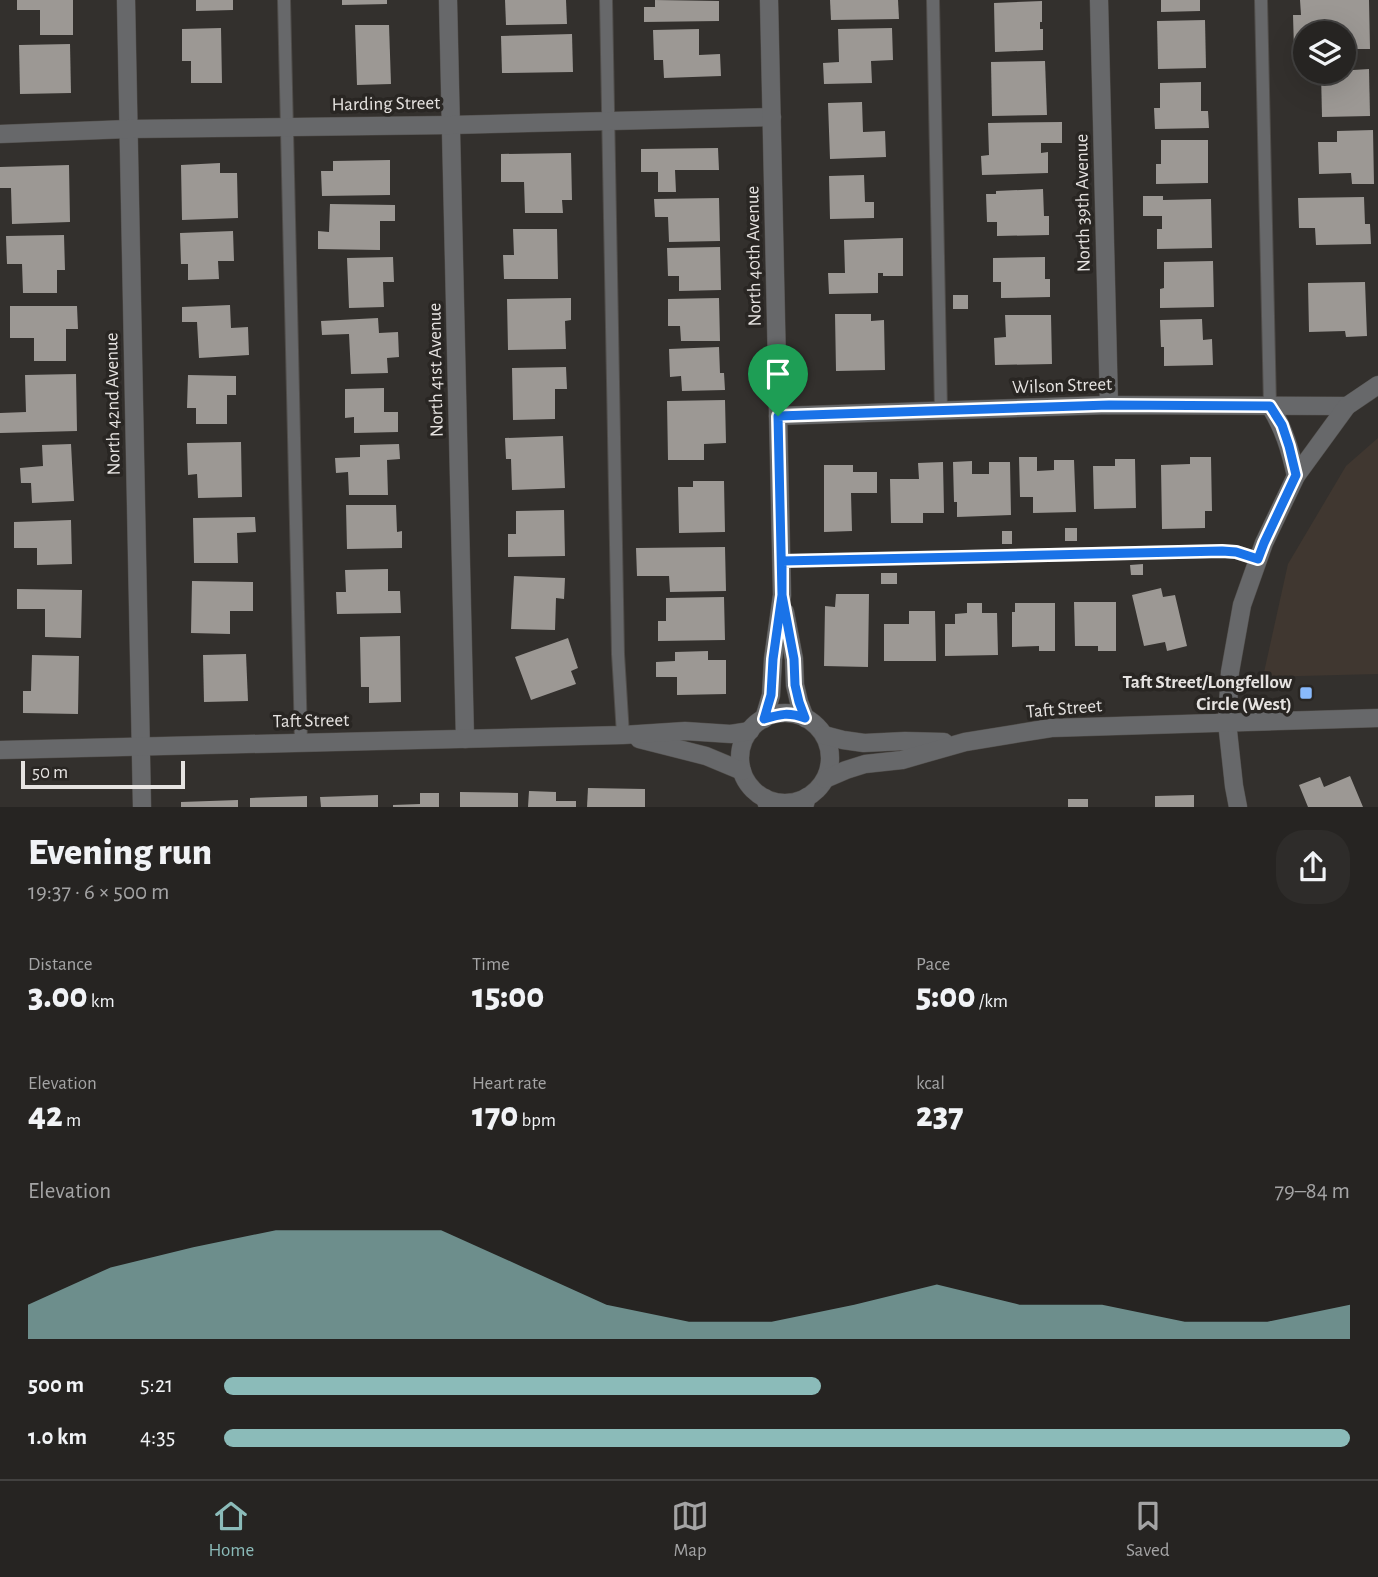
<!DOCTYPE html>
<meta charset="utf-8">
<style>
body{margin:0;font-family:"Alegreya Sans",sans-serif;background:#2e2c2a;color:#f1f3f6;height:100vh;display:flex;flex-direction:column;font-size:26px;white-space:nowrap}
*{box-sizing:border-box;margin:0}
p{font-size:23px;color:#a4a4a5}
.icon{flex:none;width:38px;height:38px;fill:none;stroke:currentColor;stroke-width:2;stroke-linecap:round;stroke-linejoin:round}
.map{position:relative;height:807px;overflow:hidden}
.details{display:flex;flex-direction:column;background:#262422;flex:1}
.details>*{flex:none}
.tools{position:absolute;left:1293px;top:21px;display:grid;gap:14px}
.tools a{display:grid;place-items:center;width:63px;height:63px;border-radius:50%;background:#262422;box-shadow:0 7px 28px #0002,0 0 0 2px #424140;font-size:35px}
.scale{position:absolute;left:21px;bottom:18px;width:164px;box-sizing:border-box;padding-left:7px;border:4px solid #e6e3e1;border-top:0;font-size:19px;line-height:24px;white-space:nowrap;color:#e6e3e1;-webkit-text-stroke:5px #292623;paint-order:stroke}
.pin{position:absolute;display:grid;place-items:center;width:60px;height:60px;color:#fff;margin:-72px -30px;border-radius:50% 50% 50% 0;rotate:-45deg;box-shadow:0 0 7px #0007}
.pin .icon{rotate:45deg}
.round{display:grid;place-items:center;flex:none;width:74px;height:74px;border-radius:28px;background:#2e2c2a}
.overview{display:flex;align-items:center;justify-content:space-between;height:119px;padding:0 28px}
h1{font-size:38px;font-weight:800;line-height:52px}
.metrics{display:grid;grid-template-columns:repeat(3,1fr);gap:10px;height:119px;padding:7px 28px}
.metrics div{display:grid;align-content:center}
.metrics b{font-size:35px;font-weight:800}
.metrics small{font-size:19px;font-weight:400}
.metrics p{font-size:19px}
.chart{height:196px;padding:14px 28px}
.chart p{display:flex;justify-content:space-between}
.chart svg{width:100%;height:126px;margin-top:7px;fill:#8bbbb9;opacity:.7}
ul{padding:0 28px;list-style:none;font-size:23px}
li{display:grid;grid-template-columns:112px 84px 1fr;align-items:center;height:52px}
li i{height:18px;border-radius:9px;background:#8bbbb9}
.tabs{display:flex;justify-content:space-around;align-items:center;height:98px;border-top:2px solid #424140;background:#262422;font-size:19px;color:#a4a4a5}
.tabs a{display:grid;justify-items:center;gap:4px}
.tabs .on{color:#8bbbb9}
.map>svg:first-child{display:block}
.built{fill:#403730}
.building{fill:#9c9894}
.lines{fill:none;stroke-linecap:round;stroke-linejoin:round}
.service-casing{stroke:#504d4a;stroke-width:14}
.minor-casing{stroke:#504d4a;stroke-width:19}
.tertiary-casing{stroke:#504d4a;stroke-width:19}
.service{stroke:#67686a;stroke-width:12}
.minor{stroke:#67686a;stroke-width:18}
.tertiary{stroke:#67686a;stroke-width:18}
.route-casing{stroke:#fff;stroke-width:14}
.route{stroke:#1a73e8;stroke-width:9}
.poi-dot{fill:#89bafc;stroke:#292623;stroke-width:2.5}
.labels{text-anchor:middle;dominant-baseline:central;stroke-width:7;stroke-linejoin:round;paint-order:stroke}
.street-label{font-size:19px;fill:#e6e3e1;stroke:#292623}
.poi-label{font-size:19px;font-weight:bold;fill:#e6e3e1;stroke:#292623;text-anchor:end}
</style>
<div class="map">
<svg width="1378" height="807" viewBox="0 0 1378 807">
<rect width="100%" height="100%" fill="#33302d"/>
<path class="built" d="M 1378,438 L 1378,674 L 1263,677 L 1288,564 L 1346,466 Z"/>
<g class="building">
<path d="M 17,0 L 73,0 L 73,35 L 40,35 L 40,10 L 17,10 Z"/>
<path d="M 196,0 L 233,0 L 233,10 L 196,11 Z"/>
<path d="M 342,0 L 387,0 L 387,4 L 342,5 Z"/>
<path d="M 505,0 L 566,0 L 567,24 L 506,25 Z"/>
<path d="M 655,0 L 719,1 L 719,21 L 644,22 L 644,7 L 655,7 Z"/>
<path d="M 830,0 L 898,0 L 899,19 L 831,20 Z"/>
<path d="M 1161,0 L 1200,0 L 1200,11 L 1161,12 Z"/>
<path d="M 1300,0 L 1369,0 L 1370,49 L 1344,49 L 1344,33 L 1306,33 L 1306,50 L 1294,50 L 1293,15 L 1301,15 Z"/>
<path d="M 1042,1 L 1042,22 L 1040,22 L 1040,29 L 1043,29 L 1043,50 L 995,52 L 994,3 Z"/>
<path d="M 1205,20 L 1206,68 L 1158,69 L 1157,21 Z"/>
<path d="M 355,25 L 389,25 L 391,84 L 357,85 Z"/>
<path d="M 221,28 L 222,83 L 191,83 L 191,61 L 182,61 L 182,29 Z"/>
<path d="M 892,28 L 893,60 L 871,61 L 872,83 L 824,84 L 823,63 L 839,62 L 838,29 Z"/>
<path d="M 699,29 L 699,55 L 720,54 L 721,76 L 664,78 L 663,60 L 654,60 L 653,30 Z"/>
<path d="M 572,34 L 573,72 L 502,73 L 501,36 Z"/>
<path d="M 70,44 L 71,93 L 20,94 L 19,45 Z"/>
<path d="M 1045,61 L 1047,115 L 992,116 L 991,62 Z"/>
<path d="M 1369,69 L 1370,116 L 1322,117 L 1321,72 Z"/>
<path d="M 1201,82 L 1201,111 L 1208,111 L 1209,128 L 1155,129 L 1154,108 L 1160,108 L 1160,83 Z"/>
<path d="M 862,102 L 863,132 L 885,131 L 886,157 L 830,159 L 828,103 Z"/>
<path d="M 1062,122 L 1062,143 L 1041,143 L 1041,153 L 1048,152 L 1048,173 L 982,175 L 981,156 L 989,155 L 988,123 Z"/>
<path d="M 1373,130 L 1374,184 L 1352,184 L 1351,173 L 1319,174 L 1318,142 L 1337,142 L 1337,131 Z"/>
<path d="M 1161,140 L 1208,140 L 1208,183 L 1156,184 L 1156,164 L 1161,164 Z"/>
<path d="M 718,148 L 719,170 L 675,170 L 676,192 L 658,192 L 658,172 L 641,172 L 641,149 Z"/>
<path d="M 571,153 L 572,200 L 562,200 L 563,213 L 525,213 L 524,182 L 501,182 L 501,154 Z"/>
<path d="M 390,160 L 390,195 L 322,196 L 321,171 L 333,171 L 333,161 Z"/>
<path d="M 220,163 L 220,173 L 237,173 L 238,218 L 182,220 L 181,165 Z"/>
<path d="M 69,165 L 70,222 L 12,224 L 11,188 L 0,188 L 0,167 Z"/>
<path d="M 864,175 L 865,202 L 874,202 L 874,218 L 830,219 L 829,176 Z"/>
<path d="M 1043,189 L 1044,216 L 1049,216 L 1049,235 L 997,236 L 997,222 L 987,222 L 986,194 L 996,194 L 996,191 Z"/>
<path d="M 1143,196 L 1163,196 L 1163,200 L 1211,199 L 1212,248 L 1157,249 L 1157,229 L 1162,229 L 1162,216 L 1143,216 Z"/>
<path d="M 1364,197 L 1365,224 L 1370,224 L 1371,244 L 1316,245 L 1315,228 L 1299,228 L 1298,198 Z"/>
<path d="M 719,198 L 720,241 L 669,242 L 668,217 L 655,217 L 654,199 Z"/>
<path d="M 330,204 L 395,205 L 395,221 L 380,221 L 380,250 L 318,249 L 318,231 L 329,232 Z"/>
<path d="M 513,229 L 557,229 L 558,279 L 504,279 L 503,255 L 514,255 Z"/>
<path d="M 233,231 L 234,261 L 218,261 L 219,279 L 188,280 L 188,264 L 181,264 L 180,233 Z"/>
<path d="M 64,235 L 65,270 L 57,270 L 57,293 L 23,293 L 22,264 L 7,264 L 6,236 Z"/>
<path d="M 903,238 L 903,276 L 883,276 L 883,273 L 878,273 L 878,293 L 829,294 L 828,273 L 845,273 L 844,240 Z"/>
<path d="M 720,247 L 721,290 L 679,291 L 679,276 L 668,276 L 667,248 Z"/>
<path d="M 393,257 L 394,282 L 383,282 L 384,307 L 349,308 L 347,258 Z"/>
<path d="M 1045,257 L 1045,279 L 1050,279 L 1050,297 L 1001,298 L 1001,282 L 993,282 L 993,258 Z"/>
<path d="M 1213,261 L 1214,307 L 1160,308 L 1160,289 L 1164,288 L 1164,262 Z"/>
<path d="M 1365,282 L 1367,336 L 1346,337 L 1345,331 L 1309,332 L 1308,283 Z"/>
<rect x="953" y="295" width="15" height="14"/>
<path d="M 571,298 L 571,320 L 565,321 L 566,349 L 508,350 L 507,299 Z"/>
<path d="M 719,298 L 720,341 L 681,341 L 680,326 L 668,326 L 668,299 Z"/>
<path d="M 230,305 L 231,328 L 248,327 L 249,355 L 199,358 L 197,322 L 182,322 L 182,307 Z"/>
<path d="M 10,306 L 77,306 L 78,329 L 66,329 L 66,361 L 34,361 L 34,338 L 10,338 Z"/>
<path d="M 835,314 L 871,314 L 871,321 L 884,320 L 885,370 L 836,371 Z"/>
<path d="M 1005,315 L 1051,315 L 1052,364 L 995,365 L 994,338 L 1006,337 Z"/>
<path d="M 378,318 L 379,333 L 398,332 L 399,357 L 387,358 L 388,373 L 351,374 L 349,334 L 322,335 L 321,321 Z"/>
<path d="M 1202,319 L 1203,340 L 1212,339 L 1213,365 L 1164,366 L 1164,347 L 1161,347 L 1160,320 Z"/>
<path d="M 719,347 L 720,373 L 724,373 L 725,390 L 682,391 L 681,376 L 670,377 L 669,349 Z"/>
<path d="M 566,367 L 567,389 L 555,389 L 555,419 L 513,420 L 512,368 Z"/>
<path d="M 76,374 L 77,431 L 0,433 L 0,413 L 26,412 L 25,375 Z"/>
<path d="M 188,375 L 236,376 L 236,395 L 227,395 L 227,424 L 196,424 L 196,408 L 187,408 Z"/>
<path d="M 384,388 L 384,412 L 398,412 L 398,432 L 354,433 L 354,417 L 345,418 L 345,389 Z"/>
<path d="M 725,400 L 726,443 L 704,444 L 704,460 L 668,460 L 667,401 Z"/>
<path d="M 563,436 L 565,488 L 512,490 L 511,459 L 506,459 L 505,438 Z"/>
<path d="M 241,442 L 242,497 L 198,498 L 197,474 L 188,475 L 187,443 Z"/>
<path d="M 71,444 L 74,501 L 32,503 L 31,483 L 21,483 L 20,468 L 43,466 L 42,445 Z"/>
<path d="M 399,444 L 400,459 L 387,460 L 388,495 L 349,495 L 348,472 L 336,473 L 335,458 L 360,457 L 360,445 Z"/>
<path d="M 1019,457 L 1037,457 L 1037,471 L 1054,470 L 1054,460 L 1074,460 L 1076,512 L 1033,513 L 1033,497 L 1020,497 Z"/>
<path d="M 1190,457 L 1211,457 L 1212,511 L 1205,511 L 1205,528 L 1162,529 L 1161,465 L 1190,464 Z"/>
<path d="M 1115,459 L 1135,459 L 1136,508 L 1094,509 L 1093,466 L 1115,466 Z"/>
<path d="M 972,461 L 972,474 L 989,474 L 989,462 L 1010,462 L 1011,515 L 957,517 L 957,502 L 954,502 L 953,462 Z"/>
<path d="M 943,462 L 944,513 L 923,513 L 923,523 L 891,523 L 890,479 L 919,479 L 918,463 Z"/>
<path d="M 824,465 L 853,465 L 853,472 L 877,472 L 877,493 L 851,493 L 852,531 L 824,532 Z"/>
<path d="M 693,481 L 724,481 L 725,532 L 679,533 L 678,487 L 693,487 Z"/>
<path d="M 346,505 L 396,505 L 397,532 L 402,531 L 402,548 L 347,549 Z"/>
<path d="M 564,510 L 565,556 L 508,557 L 508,534 L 516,534 L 516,511 Z"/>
<path d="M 255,517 L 256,532 L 237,533 L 238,563 L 194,563 L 193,518 Z"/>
<path d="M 71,520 L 72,564 L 37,565 L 37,548 L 14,548 L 14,522 Z"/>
<rect x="1065" y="528" width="12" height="13"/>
<rect x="1002" y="531" width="10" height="13"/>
<path d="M 725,547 L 726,591 L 670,592 L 669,576 L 637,576 L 636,548 Z"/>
<path d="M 1143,564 L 1143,575 L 1131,575 L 1130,565 Z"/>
<path d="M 388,569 L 388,591 L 400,591 L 401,613 L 337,614 L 336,592 L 346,592 L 345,570 Z"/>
<rect x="881" y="573" width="16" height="11"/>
<path d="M 514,576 L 565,578 L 564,599 L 556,598 L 555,630 L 511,629 Z"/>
<path d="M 192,581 L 253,582 L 253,611 L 230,611 L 230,634 L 191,633 Z"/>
<path d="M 1161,588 L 1163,597 L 1175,595 L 1187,646 L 1167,651 L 1165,642 L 1144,646 L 1132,595 Z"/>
<path d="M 17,589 L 82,590 L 81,638 L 45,637 L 45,609 L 17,609 Z"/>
<path d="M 836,594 L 869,594 L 868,667 L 824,666 L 825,606 L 835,607 Z"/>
<path d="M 724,597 L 725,640 L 658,641 L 658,621 L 666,621 L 666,598 Z"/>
<path d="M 1074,602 L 1116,602 L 1116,651 L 1098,651 L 1098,646 L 1075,646 Z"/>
<path d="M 967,603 L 982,603 L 982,613 L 997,613 L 998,655 L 945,656 L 945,624 L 955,624 L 955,614 L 967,613 Z"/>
<path d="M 1015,603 L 1055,603 L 1055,651 L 1039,651 L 1039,646 L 1012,647 L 1012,612 L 1015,612 Z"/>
<path d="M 909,611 L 935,611 L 936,661 L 884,661 L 884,624 L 909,624 Z"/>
<path d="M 400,636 L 401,702 L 369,703 L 369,687 L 361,687 L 360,637 Z"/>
<path d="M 568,638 L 578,668 L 571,671 L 576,684 L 531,700 L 515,657 Z"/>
<path d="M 708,651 L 708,660 L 726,660 L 726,694 L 677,695 L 677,677 L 656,677 L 656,662 L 675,661 L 675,652 Z"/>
<path d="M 246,654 L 248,701 L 204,702 L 203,655 Z"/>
<path d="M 32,655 L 79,656 L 78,714 L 23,713 L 23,691 L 31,691 Z"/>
<path d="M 1350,776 L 1363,807 L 1308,807 L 1299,785 L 1320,777 L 1324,787 Z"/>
<path d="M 588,788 L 645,789 L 645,807 L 587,807 Z"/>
<path d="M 529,791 L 556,792 L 556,801 L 576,801 L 576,807 L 528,807 Z"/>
<path d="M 460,792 L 518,793 L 518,807 L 460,807 Z"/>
<path d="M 420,793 L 439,793 L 439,807 L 393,807 L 393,805 L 420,804 Z"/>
<path d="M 378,795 L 378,807 L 321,807 L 320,797 Z"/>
<path d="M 1194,795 L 1194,807 L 1155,807 L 1155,796 Z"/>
<path d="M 307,796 L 307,807 L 250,807 L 250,798 Z"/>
<rect x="1068" y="799" width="20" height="8"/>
<path d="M 238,800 L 238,807 L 181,807 L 181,802 Z"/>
</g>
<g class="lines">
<g class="service-casing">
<g id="service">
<path d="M 284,0 L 301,743"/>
<path d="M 606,0 L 618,654 L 623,735"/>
<path d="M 933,0 L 941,411"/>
<path d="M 1261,0 L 1270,406"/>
<path d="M 781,561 L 1222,551 L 1236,552 L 1258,559"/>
</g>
</g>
<g class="minor-casing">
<g id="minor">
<path d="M 126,0 L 142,807"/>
<path d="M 448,0 L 465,739"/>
<path d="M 1099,0 L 1109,405"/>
<path d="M 0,134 L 128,129 L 451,125 L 772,117"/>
<path d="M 1270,406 C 1284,429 1290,449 1296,476"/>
<path d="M 778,416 L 1109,405 L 1347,406"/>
<path d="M 785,612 L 794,659 L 795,685 L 799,702 L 805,718"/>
<path d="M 764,719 L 771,695 L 773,659 L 782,595 L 769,0"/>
<path d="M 765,798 L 768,807"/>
<path d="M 804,807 L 807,797"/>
<path d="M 1238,807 L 1234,786 L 1227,722 L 1230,672 L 1242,605 L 1264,543 L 1296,476 L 1347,406 L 1378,385"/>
</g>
</g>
<g class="tertiary-casing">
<g id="tertiary">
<circle cx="785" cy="758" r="45"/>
<path d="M 824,735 L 843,740 L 864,743 L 905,741 L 944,742"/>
<path d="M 639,739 L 706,756 L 742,771"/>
<path d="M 0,750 L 623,735 L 685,731 L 731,734 L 750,731"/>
<path d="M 825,779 L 846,770 L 865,764 L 902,760 L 965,742 L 1051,728 L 1378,718"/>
</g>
</g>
<use href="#service" class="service"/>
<use href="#minor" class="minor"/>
<use href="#tertiary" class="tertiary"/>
</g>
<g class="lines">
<g class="route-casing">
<path id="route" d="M 778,416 L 782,595 L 794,659 L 795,685 L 799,702 L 805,718 C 788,712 781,714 764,719 L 771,695 L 773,659 L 782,595 L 782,561 L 1222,551 L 1236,552 L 1258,559 L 1264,543 L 1296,475 L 1289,446 L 1282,425 L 1270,406 L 1109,405 L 778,416"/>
</g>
<use href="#route" class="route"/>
</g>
<rect class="poi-dot" x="1299" y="686" width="14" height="14" rx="3.5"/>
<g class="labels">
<g class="street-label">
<text transform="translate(386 104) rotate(-1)">Harding Street</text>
<text transform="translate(1083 203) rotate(-91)">North 39th Avenue</text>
<text transform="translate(754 256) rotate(-91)">North 40th Avenue</text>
<text transform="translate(436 370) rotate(-91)">North 41st Avenue</text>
<text transform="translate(1062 386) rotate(-2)">Wilson Street</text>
<text transform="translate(113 404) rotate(-91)">North 42nd Avenue</text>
<text transform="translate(1064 709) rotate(-5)">Taft Street</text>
<text transform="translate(311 721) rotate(-1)">Taft Street</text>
</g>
<g class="poi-label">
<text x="1292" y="682">Taft Street/Longfellow<tspan x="1292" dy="22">Circle (West)</tspan></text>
</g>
</g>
</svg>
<div class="tools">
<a><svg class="icon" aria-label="layers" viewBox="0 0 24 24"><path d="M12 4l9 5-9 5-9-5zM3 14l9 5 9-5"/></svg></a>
</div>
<div class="scale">50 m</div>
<div class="pin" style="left:778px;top:416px;background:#1e9e55"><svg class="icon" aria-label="arrive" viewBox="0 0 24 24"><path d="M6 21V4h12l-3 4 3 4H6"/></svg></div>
</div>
<section class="details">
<div class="overview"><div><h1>Evening run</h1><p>19:37 · 6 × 500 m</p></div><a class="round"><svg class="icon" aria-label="share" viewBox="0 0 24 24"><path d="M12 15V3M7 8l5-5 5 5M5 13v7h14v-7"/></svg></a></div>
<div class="metrics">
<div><p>Distance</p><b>3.00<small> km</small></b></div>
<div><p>Time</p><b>15:00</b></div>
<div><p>Pace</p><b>5:00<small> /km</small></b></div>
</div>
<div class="metrics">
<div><p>Elevation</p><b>42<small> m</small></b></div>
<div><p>Heart rate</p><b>170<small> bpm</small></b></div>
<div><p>kcal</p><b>237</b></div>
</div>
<div class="chart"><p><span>Elevation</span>79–84 m</p>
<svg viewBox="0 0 160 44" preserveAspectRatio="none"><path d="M0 44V32L10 19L20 12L30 6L40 6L50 6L60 19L70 32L80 38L90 38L100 32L110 25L120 32L130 32L140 38L150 38L160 32V44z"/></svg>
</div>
<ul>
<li><b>500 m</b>5:21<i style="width:53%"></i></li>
<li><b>1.0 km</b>4:35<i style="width:100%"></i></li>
</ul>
</section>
<nav class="tabs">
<a class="on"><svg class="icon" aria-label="home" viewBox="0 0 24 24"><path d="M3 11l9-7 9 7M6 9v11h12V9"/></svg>Home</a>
<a><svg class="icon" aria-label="map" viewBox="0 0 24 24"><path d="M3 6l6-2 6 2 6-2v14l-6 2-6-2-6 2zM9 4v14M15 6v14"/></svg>Map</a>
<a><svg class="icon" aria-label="saved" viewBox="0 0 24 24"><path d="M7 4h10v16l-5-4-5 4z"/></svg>Saved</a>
</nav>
